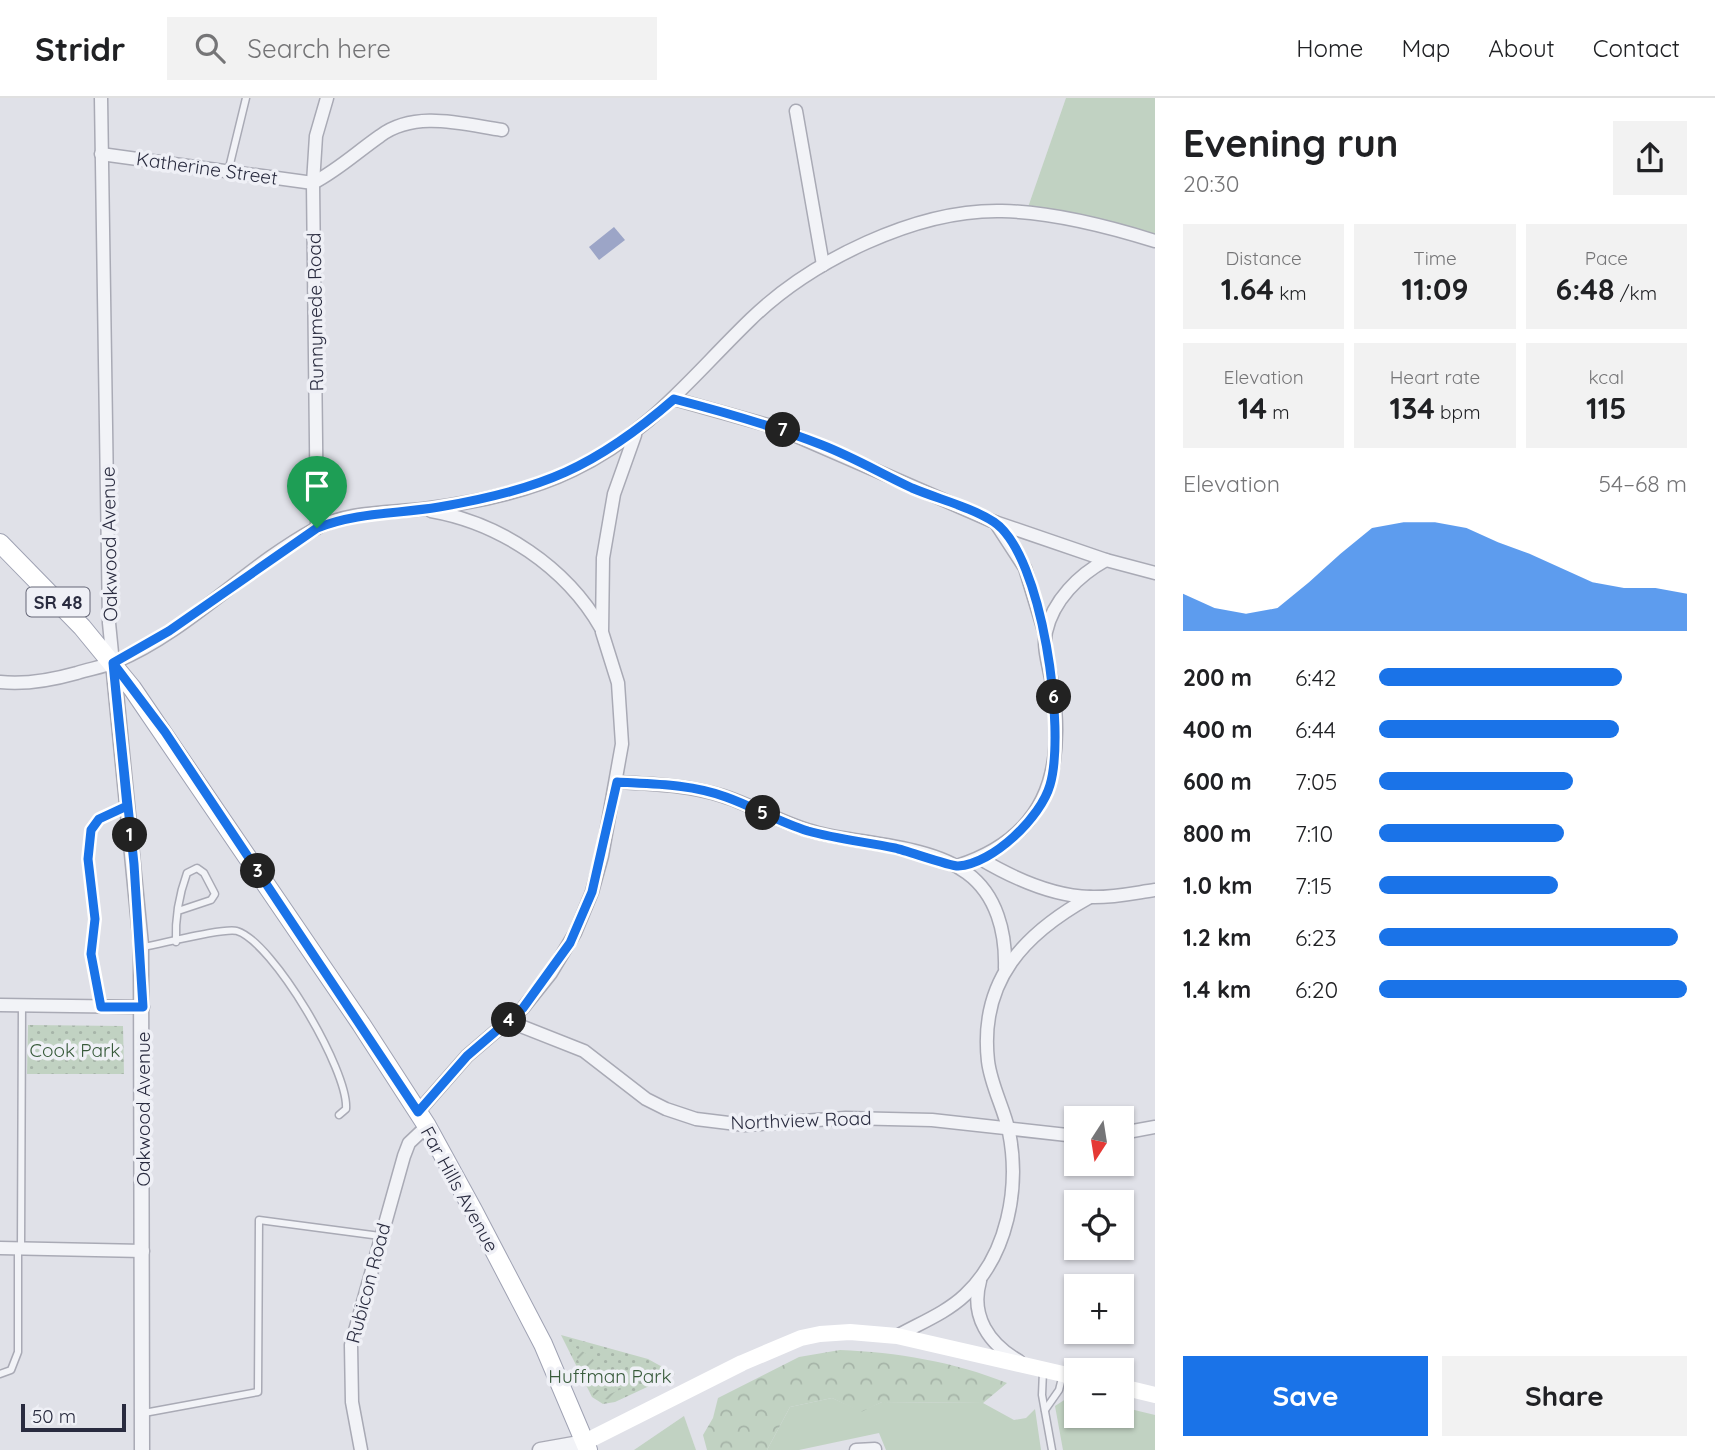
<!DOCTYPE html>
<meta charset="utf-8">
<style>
body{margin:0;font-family:Quicksand,sans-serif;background:#f2f2f2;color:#202124;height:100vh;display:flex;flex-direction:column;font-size:26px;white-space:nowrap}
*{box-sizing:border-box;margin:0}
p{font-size:23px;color:#757577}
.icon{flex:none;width:38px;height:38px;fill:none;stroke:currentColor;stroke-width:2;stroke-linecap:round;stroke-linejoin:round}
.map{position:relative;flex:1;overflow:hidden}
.details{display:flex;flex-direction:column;background:#fff;width:560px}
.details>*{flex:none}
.needle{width:46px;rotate:192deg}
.buttons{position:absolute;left:1064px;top:1008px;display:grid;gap:14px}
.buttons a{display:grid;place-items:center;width:70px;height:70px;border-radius:0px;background:#fff;box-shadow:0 2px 5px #0004;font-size:35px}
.scale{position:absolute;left:21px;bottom:18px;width:105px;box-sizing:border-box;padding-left:7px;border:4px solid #292b3f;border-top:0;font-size:19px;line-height:24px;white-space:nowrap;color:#292b3f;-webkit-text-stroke:5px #eff0f6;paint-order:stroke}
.pin{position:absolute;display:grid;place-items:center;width:60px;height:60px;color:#fff;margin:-72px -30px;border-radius:50% 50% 50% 0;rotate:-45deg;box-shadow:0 0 7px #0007}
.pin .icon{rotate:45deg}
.km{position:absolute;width:35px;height:35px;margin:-18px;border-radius:50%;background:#222;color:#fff;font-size:19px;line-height:35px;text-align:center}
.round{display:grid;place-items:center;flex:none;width:74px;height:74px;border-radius:0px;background:#f2f2f2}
.headline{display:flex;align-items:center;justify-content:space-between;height:119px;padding:0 28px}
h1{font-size:38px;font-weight:700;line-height:52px}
.figures{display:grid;grid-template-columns:repeat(3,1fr);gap:10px;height:119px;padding:7px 28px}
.figures div{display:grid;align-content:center;border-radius:0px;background:#f2f2f2;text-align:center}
.figures b{font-size:30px;font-weight:700}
.figures small{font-size:19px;font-weight:400}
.figures p{font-size:19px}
.chart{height:196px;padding:14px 28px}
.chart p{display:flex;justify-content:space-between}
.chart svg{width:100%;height:126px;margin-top:7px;fill:#1a73e8;opacity:.7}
.button{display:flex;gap:14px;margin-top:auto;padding:14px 28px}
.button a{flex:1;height:80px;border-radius:0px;background:#1a73e8;color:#fff;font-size:28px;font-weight:700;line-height:80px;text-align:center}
.button a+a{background:#f2f2f2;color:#202124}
ul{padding:0 28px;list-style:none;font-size:23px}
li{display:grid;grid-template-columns:112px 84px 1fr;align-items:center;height:52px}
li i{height:18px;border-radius:9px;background:#1a73e8}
header{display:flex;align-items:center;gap:42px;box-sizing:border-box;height:98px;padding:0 35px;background:#fff;border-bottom:2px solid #e0e0e0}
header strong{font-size:33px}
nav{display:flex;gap:38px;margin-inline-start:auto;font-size:24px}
.search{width:490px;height:63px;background:#f2f2f2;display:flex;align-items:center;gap:18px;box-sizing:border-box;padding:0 24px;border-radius:0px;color:#757577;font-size:26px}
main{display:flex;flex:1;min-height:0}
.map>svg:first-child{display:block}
.grass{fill:#c1d2c2}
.forest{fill:url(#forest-crowns)}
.park{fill:url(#park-dots)}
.garden{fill:url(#garden-furrows)}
.water{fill:#9ca5c7}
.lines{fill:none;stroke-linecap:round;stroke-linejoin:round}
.service-casing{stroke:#a9aab5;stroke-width:9}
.minor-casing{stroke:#a9aab5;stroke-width:15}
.tertiary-casing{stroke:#a9aab5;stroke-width:17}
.primary-casing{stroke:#9fa2b3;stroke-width:20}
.service{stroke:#f2f3f7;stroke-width:6}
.minor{stroke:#f2f3f7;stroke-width:12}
.tertiary{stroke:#f2f3f7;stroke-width:14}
.secondary{stroke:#fff;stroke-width:16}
.primary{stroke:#fff;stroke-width:18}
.route-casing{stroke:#fff;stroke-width:14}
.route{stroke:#1a73e8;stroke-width:9}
.labels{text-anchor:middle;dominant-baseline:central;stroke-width:7;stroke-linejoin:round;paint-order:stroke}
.shield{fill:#eff0f6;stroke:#646676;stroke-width:2}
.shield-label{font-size:18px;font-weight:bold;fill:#292b3f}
.street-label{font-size:19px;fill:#292b3f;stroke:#eff0f6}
.park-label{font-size:19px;fill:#375a3a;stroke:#eff0f6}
</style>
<header>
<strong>Stridr</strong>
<div class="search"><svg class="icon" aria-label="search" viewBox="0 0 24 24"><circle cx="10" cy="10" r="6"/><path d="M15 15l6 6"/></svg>Search here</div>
<nav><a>Home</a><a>Map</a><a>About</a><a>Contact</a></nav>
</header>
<main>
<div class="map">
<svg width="1155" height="1352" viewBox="0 0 1155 1352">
<defs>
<pattern id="forest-crowns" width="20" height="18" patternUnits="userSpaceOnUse" patternTransform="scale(1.75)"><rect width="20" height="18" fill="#c1d2c2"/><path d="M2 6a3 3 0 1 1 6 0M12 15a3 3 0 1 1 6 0" fill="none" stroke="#a6b4a8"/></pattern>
<pattern id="park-dots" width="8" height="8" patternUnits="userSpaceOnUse" patternTransform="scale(1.75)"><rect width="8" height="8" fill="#c1d2c2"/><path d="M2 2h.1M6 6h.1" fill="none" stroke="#a6b4a8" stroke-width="1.8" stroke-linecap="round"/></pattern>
<pattern id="garden-furrows" width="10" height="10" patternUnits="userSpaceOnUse" patternTransform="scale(1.75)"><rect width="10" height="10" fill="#c1d2c2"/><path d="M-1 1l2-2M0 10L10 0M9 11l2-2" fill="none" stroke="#a6b4a8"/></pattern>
</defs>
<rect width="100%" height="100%" fill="#e0e1e8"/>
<g class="grass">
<path d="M 1066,0 L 1155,0 L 1155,143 L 1026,115 Z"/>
<path d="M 1072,1297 L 1076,1298 L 1076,1318 L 1122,1318 L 1122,1309 L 1155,1317 L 1155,1352 L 1063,1352 L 1055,1308 Z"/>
<path d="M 832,1300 L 861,1313 L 882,1304 L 983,1305 L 1014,1322 L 1026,1320 L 1035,1311 L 1041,1352 L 886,1352 L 879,1335 L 799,1352 L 767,1352 L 790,1309 Z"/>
<path d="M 684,1318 L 696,1352 L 634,1352 Z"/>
</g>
<path class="forest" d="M 840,1252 C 896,1254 955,1264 1007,1285 L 983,1305 L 882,1304 L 861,1314 L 832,1300 L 790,1309 L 767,1352 L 707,1352 L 703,1337 L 713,1320 L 718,1300 L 799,1259 Z"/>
<g class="park">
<path d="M 28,927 L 123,928 L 124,976 L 27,976 Z"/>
<path d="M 561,1237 L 648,1261 L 675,1276 L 615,1304 L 603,1306 L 592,1299 Z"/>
</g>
<path class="garden" d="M 573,1248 L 592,1259 L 595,1265 L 586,1269 L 584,1275 L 595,1291 L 610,1296 L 624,1290 L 626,1282 L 632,1279 L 632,1292 L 612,1302 L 595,1300 L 587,1287 Z"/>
<path class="water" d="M 614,129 L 625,142 L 599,162 L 589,149 Z"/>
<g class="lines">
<g class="service-casing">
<g id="service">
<path d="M 228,74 L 246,0"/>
<path d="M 176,844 C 175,820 179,797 187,775 L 197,770 L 204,775 L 215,796 L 211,802 L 178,813"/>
<path d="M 143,849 C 161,846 225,829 237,833 C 273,844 349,973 346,1011 L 339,1017"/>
<path d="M 101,908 L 91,856 L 95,821 L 88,761 L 91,732 L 99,721 L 127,708"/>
<path d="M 21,1150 L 22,907"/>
<path d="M 1043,1273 L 1042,1297 L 1052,1352"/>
<path d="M 0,1276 L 11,1272 L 18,1254 L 18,1150"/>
<path d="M 1045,1312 L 1059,1292 L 1063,1276"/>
<path d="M 144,1315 L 258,1294 L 259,1122 L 380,1138"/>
</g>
</g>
<g class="minor-casing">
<g id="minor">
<path d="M 101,0 L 109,525 L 113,565"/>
<path d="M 796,13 L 823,167"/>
<path d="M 101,56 L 313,85 C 338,72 357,54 380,38 C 415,12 462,26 502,32"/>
<path d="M 674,301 L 778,330 L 992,423 L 1106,462 L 1155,475"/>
<path d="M 431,413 C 500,425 566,469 601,530"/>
<path d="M 995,424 L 1025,470 L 1045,536"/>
<path d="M 317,430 L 313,85 L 316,38 L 327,0"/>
<path d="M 0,584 C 26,587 52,582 77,575 C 89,571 103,569 115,564 C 189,533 245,469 315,431 C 348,413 387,415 423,411 C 473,405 528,394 573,372 C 649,336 692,278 751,221 C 811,163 916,111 1002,113 C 1053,114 1107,128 1155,143"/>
<path d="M 617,684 C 653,686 688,687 723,698 C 755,708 784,727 818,735 C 862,746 930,747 967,775 C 997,797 1006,835 1005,870"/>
<path d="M 979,760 C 1011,779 1053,798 1090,799 C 1112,800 1134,795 1155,792"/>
<path d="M 957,768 C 1044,740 1065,677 1053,592 C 1051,574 1042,550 1046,534 C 1053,502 1079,477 1106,462"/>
<path d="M 0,907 L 143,909"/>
<path d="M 508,923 L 584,953 L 646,1001 L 666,1011 L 696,1021 L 745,1027 L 846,1020 L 932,1022 L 1076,1038"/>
<path d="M 418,1014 L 467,958 L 523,910 L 551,875 L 575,835 L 592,794 L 602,758 L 622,646 L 618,585 L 602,534 L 603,460 L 614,396 L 635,337"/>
<path d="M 1122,1035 L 1155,1029"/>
<path d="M 0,1150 L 143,1153"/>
<path d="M 980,1183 C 970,1218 989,1246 1019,1263"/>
<path d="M 897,1238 C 920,1225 946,1215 965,1197 C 1008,1157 1020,1089 1009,1034 C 1004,1010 991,988 988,963 C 979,882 1025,835 1090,799"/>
<path d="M 361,1352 L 352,1304 L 351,1247 L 404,1058 L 409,1045 L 427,1028"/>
<path d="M 856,1352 L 875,1351"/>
</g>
</g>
<g class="tertiary-casing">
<g id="tertiary">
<path d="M 113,565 L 141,847 L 142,1352"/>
<path d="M 540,1352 L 585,1344"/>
</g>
</g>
<g class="primary-casing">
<path id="primary" d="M 0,445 L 82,529 L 132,590 L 361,926 L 427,1028 L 473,1112 L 543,1246 L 588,1352"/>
</g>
<use href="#service" class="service"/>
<use href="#minor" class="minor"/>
<use href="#tertiary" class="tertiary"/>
<g class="secondary">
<path d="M 1122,1289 L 1155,1297"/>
<path d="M 585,1344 L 742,1265 L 801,1240 L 820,1236 L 850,1234 L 897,1238 L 1076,1279"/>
</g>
<use href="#primary" class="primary"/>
</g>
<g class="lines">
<g class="route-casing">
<path id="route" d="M 317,430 L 169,533 L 113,565 L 134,766 L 143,909 L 101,909 L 91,856 L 95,821 L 88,761 L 91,732 L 99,721 L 127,708 L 113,565 L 165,634 L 418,1014 L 467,958 L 523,910 L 570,845 L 592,794 L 617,684 C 653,686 691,686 726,699 C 754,709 779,724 808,733 C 836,741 866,744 895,750 C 908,753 949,768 958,768 C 993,766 1041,719 1050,687 C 1066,633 1043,457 994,424 C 971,409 938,401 912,390 C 882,376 853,359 822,347 C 774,328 724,314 674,301 C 596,369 541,392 439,409 C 397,416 357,414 317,430"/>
</g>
<use href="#route" class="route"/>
</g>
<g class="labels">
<rect class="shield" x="26.5" y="489.5" width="63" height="29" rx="5"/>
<g class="shield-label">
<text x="58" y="504">SR 48</text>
</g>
<g class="street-label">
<text transform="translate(207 70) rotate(8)">Katherine Street</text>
<text transform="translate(315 214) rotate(-91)">Runnymede Road</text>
<text transform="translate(109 446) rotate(-91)">Oakwood Avenue</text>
<text transform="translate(143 1011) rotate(-90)">Oakwood Avenue</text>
<text transform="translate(801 1022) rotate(-2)">Northview Road</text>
<text transform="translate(460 1091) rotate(61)">Far Hills Avenue</text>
<text transform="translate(368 1185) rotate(-75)">Rubicon Road</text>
</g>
<g class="park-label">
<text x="75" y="952">Cook Park</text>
<text x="610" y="1278">Huffman Park</text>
</g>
</g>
</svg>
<div class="buttons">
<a><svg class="needle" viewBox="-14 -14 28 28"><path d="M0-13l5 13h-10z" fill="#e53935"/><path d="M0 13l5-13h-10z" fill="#757577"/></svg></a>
<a><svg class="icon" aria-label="locate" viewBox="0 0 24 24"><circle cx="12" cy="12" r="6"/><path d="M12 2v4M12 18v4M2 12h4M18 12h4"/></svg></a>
<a>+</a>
<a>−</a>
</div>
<div class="scale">50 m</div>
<div class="pin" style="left:317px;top:430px;background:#1e9e55"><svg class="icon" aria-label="arrive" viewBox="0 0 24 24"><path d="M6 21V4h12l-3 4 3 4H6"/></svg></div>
<b class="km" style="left:130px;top:737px">1</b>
<b class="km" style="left:258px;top:773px">3</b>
<b class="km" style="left:509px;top:922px">4</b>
<b class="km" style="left:763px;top:715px">5</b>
<b class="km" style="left:1054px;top:599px">6</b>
<b class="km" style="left:783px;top:332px">7</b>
</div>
<section class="details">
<div class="headline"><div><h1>Evening run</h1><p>20:30</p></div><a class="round"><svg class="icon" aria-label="share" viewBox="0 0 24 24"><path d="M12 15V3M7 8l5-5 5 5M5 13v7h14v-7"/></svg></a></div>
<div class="figures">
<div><p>Distance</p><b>1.64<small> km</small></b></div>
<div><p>Time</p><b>11:09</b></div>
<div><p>Pace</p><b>6:48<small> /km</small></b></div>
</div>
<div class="figures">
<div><p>Elevation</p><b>14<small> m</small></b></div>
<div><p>Heart rate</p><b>134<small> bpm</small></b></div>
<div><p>kcal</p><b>115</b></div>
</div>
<div class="chart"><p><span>Elevation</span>54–68 m</p>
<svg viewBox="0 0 160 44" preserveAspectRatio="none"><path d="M0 44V31L10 36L20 38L30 36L40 27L50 17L60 8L70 6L80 6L90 8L100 13L110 17L120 22L130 27L140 29L150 29L160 31V44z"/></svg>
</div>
<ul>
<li><b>200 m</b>6:42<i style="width:79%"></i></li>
<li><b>400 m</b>6:44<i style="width:78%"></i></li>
<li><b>600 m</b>7:05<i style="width:63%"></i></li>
<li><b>800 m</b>7:10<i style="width:60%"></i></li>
<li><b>1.0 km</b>7:15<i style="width:58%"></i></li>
<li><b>1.2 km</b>6:23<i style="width:97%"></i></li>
<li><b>1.4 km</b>6:20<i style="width:100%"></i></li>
</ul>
<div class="button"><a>Save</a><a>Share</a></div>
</section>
</main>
